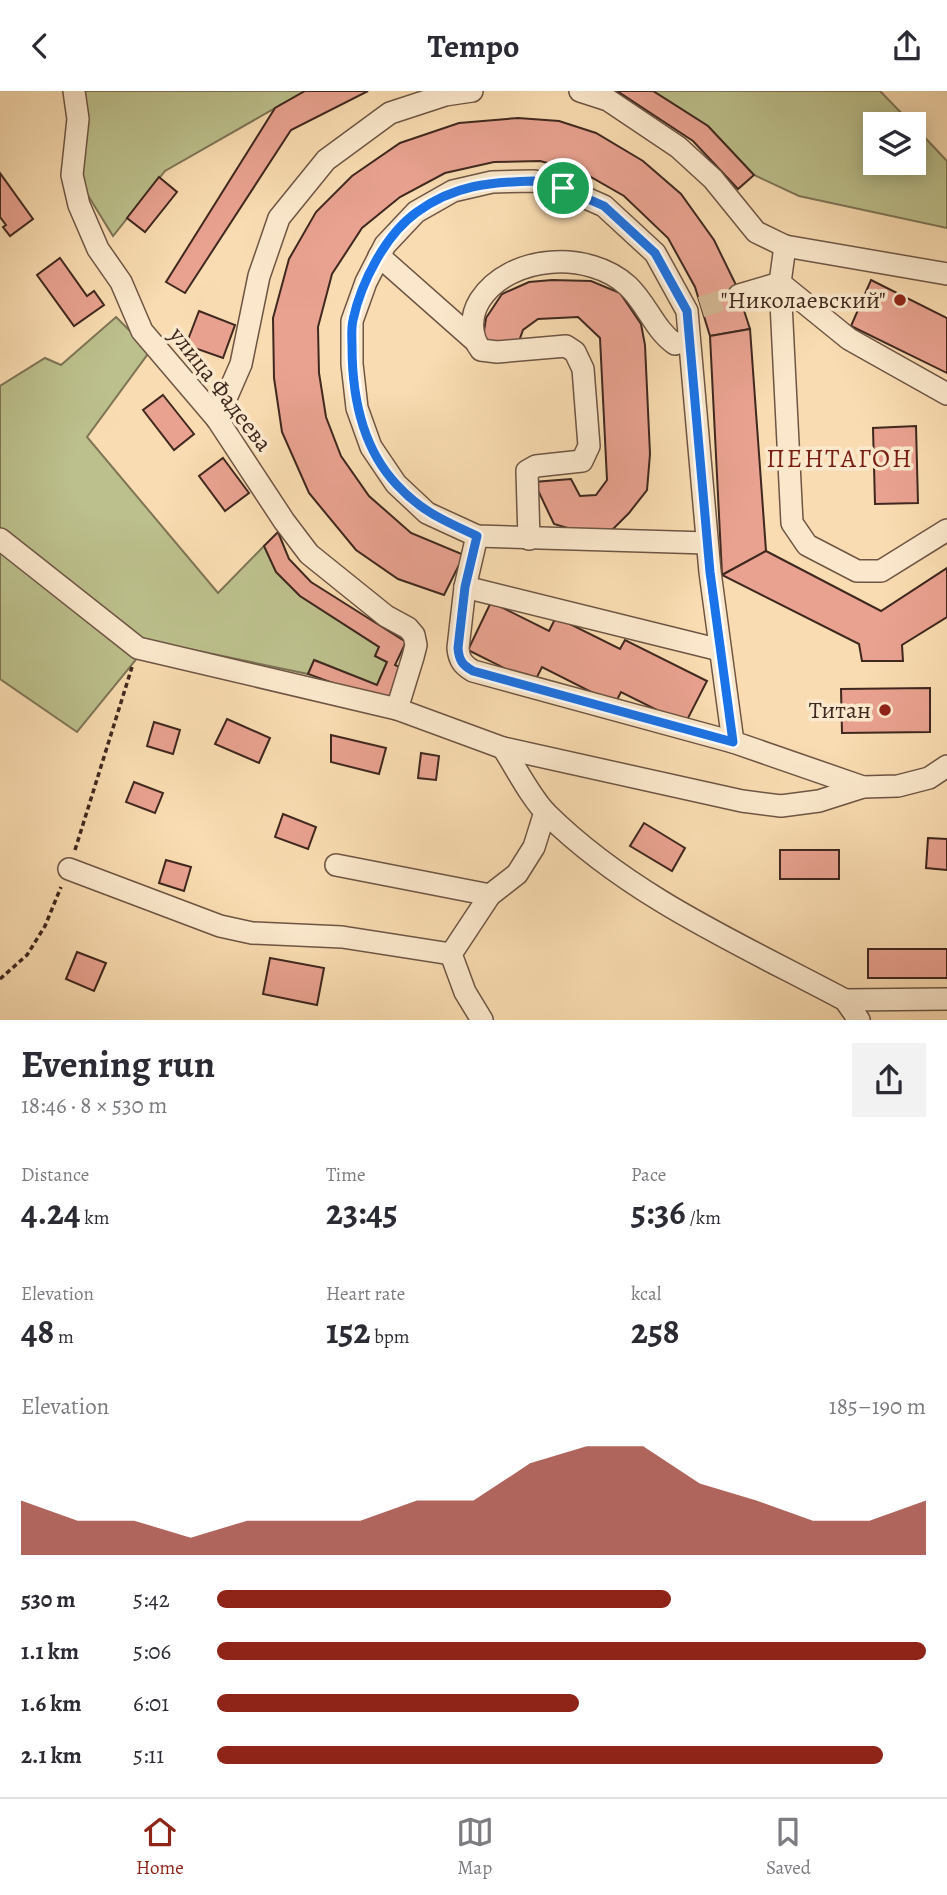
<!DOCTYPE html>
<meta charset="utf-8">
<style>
body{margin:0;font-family:Alegreya,serif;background:#f2f2f3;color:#2b2b33;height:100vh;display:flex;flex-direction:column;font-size:26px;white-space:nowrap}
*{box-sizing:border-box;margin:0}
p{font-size:23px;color:#7c7c81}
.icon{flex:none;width:38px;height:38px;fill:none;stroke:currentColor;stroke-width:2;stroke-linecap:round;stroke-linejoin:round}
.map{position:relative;height:929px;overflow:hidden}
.side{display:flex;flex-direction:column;background:#fff;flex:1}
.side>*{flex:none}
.controls{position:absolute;left:863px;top:21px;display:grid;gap:14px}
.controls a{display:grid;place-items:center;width:63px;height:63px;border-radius:0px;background:#fff;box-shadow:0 4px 18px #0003;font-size:35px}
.pin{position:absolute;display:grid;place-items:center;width:60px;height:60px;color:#fff;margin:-30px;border:4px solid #fff;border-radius:50%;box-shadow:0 2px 7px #0007}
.round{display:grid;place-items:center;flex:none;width:74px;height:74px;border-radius:0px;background:#f2f2f3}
.headline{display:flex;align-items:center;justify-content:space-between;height:119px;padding:0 21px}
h1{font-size:38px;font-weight:700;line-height:52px}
.figures{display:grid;grid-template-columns:repeat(3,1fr);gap:10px;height:119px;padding:7px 21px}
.figures div{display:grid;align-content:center}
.figures b{font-size:35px;font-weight:700}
.figures small{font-size:19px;font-weight:400}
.figures p{font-size:19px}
.chart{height:196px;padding:14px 21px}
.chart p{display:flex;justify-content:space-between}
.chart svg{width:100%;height:126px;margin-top:7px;fill:#8f2418;opacity:.7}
ul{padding:0 21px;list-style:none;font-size:23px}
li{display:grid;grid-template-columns:112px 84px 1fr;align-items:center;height:52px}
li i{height:18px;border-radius:9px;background:#8f2418}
header{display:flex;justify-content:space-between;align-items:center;height:91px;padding:0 21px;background:#fff;font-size:32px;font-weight:700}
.tabs{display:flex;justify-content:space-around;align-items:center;height:98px;border-top:2px solid #e1e1e2;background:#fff;font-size:19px;color:#7c7c81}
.tabs a{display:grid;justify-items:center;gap:4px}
.tabs .active{color:#8f2418}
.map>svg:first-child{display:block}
.green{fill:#bcc08c;stroke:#7e7456;stroke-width:2}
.building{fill:#e9a290;stroke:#3f281f;stroke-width:2}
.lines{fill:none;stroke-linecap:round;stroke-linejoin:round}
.minor-tunnel{stroke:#d4b894;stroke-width:21;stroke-dasharray:21 10;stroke-linecap:butt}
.minor-casing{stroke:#6e5544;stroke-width:24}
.path{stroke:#3f281f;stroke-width:3.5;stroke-dasharray:5 3.5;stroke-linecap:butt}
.minor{stroke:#fbe8cc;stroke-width:21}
.route-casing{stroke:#fff;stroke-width:14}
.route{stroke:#1a73e8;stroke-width:9}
.poi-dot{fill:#8f2418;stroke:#fbe8cc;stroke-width:2.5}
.labels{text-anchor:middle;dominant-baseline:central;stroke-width:7;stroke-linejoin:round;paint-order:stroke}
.poi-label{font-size:24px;fill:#3f281f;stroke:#fbe8cc;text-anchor:end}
.street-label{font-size:24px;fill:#3f281f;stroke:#fbe8cc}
.neighbourhood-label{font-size:26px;letter-spacing:2px;fill:#7a1f14;stroke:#fbe8cc}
</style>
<header><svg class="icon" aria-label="back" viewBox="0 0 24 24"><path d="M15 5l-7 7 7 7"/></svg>Tempo<svg class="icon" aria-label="share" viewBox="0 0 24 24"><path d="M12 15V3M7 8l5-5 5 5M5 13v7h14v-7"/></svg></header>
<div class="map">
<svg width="947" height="929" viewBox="0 0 947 929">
<rect width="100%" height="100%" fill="#f9dcb1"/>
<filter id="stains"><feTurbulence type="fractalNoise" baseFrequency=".00286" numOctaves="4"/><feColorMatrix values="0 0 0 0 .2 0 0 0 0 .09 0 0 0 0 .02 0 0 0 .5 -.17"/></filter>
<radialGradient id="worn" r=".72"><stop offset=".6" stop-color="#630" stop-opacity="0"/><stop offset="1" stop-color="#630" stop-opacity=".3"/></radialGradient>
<g class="green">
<path d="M 81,0 L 305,0 L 165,80 L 113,145 L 76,85 Z"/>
<path d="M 653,0 L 880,0 L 912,33 L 875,33 L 875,72 L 914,72 L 914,35 L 947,70 L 947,137 L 799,105 L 754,84 L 708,35 Z"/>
<path d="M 116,226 L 150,260 L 87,346 L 218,502 L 264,455 L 276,481 L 300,505 L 379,556 L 375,565 L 387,571 L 377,594 L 315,569 L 308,583 L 151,550 L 77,641 L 0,588 L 0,295 L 45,267 L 61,274 Z"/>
</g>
<g class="building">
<path d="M 305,0 L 368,0 L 291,39 L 185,202 L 166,191 L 275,17 Z"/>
<path d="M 617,0 L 653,0 L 708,35 L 754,84 L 738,98 L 693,50 Z"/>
<path d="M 518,27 L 559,30 L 596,42 L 643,70 L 681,103 L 714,149 L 735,192 L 750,238 L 710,245 L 695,196 L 668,147 L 624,105 L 582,81 L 540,70 L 494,71 L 445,82 L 400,106 L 362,137 L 332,183 L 318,236 L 319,282 L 326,326 L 341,365 L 369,405 L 411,442 L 464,464 L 444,504 L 398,488 L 356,459 L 309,402 L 282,341 L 274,287 L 273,227 L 289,168 L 316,121 L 352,85 L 400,52 L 459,32 Z"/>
<path d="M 0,82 L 33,128 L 10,145 L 3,136 L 6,134 L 0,126 Z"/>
<path d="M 159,86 L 177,101 L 145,141 L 127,127 Z"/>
<path d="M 60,167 L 87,205 L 94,200 L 104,214 L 74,235 L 37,184 Z"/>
<path d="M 552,189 L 591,190 L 620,202 L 641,233 L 645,254 L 650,363 L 647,399 L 629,422 L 609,442 L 581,441 L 554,433 L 534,391 L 571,388 L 580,405 L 596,404 L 607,389 L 600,247 L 578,226 L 538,228 L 523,239 L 518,253 L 482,254 L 486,227 L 502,203 L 529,191 Z"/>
<path d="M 871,189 L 947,227 L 947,282 L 851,235 Z"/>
<path d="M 199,220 L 235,234 L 223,267 L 186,254 Z"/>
<path d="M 750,238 L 766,460 L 722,484 L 710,245 Z"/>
<path d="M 163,304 L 194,343 L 174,359 L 143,319 Z"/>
<path d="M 916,335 L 918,412 L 875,413 L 873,337 Z"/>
<path d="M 223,367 L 249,402 L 225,420 L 199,385 Z"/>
<path d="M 278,441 L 289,468 L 311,491 L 406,551 L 395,574 L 406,579 L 393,614 L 308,583 L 314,569 L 377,594 L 387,571 L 375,565 L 379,556 L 300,505 L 276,481 L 264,455 Z"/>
<path d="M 766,460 L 881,520 L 947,477 L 947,526 L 902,554 L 903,570 L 862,570 L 859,553 L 722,484 Z"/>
<path d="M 491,511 L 549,540 L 556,526 L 620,558 L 625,549 L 707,590 L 685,633 L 621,601 L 615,613 L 542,576 L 534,592 L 468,559 Z"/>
<path d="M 930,597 L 930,641 L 842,642 L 841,598 Z"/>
<path d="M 227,628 L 270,647 L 259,672 L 215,653 Z"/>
<path d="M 154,631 L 180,639 L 173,663 L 147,655 Z"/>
<path d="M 331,644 L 386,657 L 379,683 L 331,671 Z"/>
<path d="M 421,662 L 439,665 L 436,689 L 418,687 Z"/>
<path d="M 134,691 L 163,702 L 155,722 L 126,711 Z"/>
<path d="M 283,723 L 316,736 L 308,758 L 275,746 Z"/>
<path d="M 644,732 L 685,757 L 672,780 L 630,755 Z"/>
<path d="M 928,747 L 947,748 L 947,779 L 926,777 Z"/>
<rect x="780" y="759" width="59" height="29"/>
<path d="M 166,769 L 191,776 L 184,800 L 159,792 Z"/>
<rect x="868" y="858" width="79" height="29"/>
<path d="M 77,861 L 106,872 L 94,900 L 66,888 Z"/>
<path d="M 270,867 L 324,877 L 317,914 L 263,903 Z"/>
</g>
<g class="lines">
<path class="minor-tunnel" d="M 701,216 L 739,204"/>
<g class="minor-casing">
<g id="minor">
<path d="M 74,0 L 78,28 L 72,84 L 79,114 L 98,158 L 121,191 L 142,240 L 217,328 L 284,430 L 309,463 L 386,525 L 408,537 L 414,544 L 416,554 L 413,566 L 397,618"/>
<path d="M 580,0 L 608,9 L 678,56 L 713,88 L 756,141 L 785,155 L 947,183"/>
<path d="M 785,155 L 780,192 L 792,432 L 807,454 L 857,480 L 881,480 L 947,439"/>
<path d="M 379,165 L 474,249"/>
<path d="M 780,192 L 849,248 L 947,303"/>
<path d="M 739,204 L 780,192"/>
<path d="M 217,328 L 241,273 L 259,185 L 279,127 L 326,69 L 390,22 L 445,4 L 472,0"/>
<path d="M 477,445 L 465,496 L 458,557 C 459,569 463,574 473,580 L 733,651"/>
<path d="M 0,448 L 138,557 L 397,618 L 503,657 L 742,710 L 781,715 L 819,710 L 863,696 L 898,695 L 929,687 L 947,675"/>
<path d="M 529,448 L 527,380 L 536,375 L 582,370 L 589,355 L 583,278 L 575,261 L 566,255 L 497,261 L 481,259 C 470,245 470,225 480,209 C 510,163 589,159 628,195 C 647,213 654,238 675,253 L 689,249"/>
<path d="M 707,452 L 477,445 L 427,422 L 396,393 L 371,356 L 357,317 L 352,273 L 352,230 L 366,191 L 385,154 L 416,121 L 453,100 L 492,91 L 534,90 L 563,97 L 604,115 L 655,162 L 687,220 L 710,481 L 733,651 L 863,696"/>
<path d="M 465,496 L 720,559"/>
<path d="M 503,657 C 516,677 531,707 547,723 C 631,806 742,854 845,909 L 859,929"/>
<path d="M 336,774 L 490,804"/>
<path d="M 69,778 L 220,835 L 252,842 L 342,846 L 451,863"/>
<path d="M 845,909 L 947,908"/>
<path d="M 482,929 L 465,901 L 451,863 L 490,804 L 517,783 L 534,756 L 545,721"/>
</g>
</g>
<g class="path">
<path d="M 75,759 L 132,576"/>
<path d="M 0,888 L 27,864 L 45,835 L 61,796"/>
</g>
<use href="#minor" class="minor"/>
</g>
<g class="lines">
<g class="route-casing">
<path id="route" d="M 534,90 L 563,97 L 604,115 L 655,162 L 687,220 L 710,481 L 733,651 L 473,580 C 462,574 459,569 458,557 L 465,496 L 477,445 C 445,430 422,421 397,394 C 362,357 352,305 352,255 C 352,247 351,237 353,229 C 361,191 386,143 417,121 C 454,94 490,91 534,90 Z"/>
</g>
<use href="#route" class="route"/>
</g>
<g class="poi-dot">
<circle cx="900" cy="209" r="7"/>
<circle cx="885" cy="619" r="7"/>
</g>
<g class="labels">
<g class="poi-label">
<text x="886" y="209">"Николаевский"</text>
<text x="871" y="619">Титан</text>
</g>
<g class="street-label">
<text transform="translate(221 298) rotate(52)">улица Фадеева</text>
</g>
<g class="neighbourhood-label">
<text x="840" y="367">ПЕНТАГОН</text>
</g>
</g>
<rect width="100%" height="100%" filter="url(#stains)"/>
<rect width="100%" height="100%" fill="url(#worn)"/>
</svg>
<div class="controls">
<a><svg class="icon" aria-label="layers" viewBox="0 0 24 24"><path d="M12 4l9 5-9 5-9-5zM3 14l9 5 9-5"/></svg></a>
</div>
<div class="pin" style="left:563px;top:97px;background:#1e9e55"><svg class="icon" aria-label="arrive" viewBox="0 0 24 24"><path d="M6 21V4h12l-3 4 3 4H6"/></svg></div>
</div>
<section class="side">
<div class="headline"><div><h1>Evening run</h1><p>18:46 · 8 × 530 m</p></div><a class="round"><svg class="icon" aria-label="share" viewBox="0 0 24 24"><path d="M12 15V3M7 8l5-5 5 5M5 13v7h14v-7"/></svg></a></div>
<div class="figures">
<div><p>Distance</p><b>4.24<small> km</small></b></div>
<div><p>Time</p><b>23:45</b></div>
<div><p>Pace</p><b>5:36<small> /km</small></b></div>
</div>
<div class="figures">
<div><p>Elevation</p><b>48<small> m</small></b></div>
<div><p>Heart rate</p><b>152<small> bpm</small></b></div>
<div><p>kcal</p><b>258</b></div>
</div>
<div class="chart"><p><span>Elevation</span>185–190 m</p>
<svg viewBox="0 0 160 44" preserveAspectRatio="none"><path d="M0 44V25L10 32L20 32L30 38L40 32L50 32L60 32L70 25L80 25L90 12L100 6L110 6L120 19L130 25L140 32L150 32L160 25V44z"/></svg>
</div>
<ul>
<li><b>530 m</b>5:42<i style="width:64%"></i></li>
<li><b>1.1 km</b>5:06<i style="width:100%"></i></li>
<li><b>1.6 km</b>6:01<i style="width:51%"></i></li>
<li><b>2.1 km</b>5:11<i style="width:94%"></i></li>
</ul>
</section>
<nav class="tabs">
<a class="active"><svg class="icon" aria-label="home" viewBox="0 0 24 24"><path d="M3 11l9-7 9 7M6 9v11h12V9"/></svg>Home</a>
<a><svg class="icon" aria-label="map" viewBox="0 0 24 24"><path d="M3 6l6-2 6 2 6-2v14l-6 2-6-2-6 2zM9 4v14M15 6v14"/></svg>Map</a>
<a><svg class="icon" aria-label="saved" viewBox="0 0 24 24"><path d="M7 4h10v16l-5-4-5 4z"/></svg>Saved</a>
</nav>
